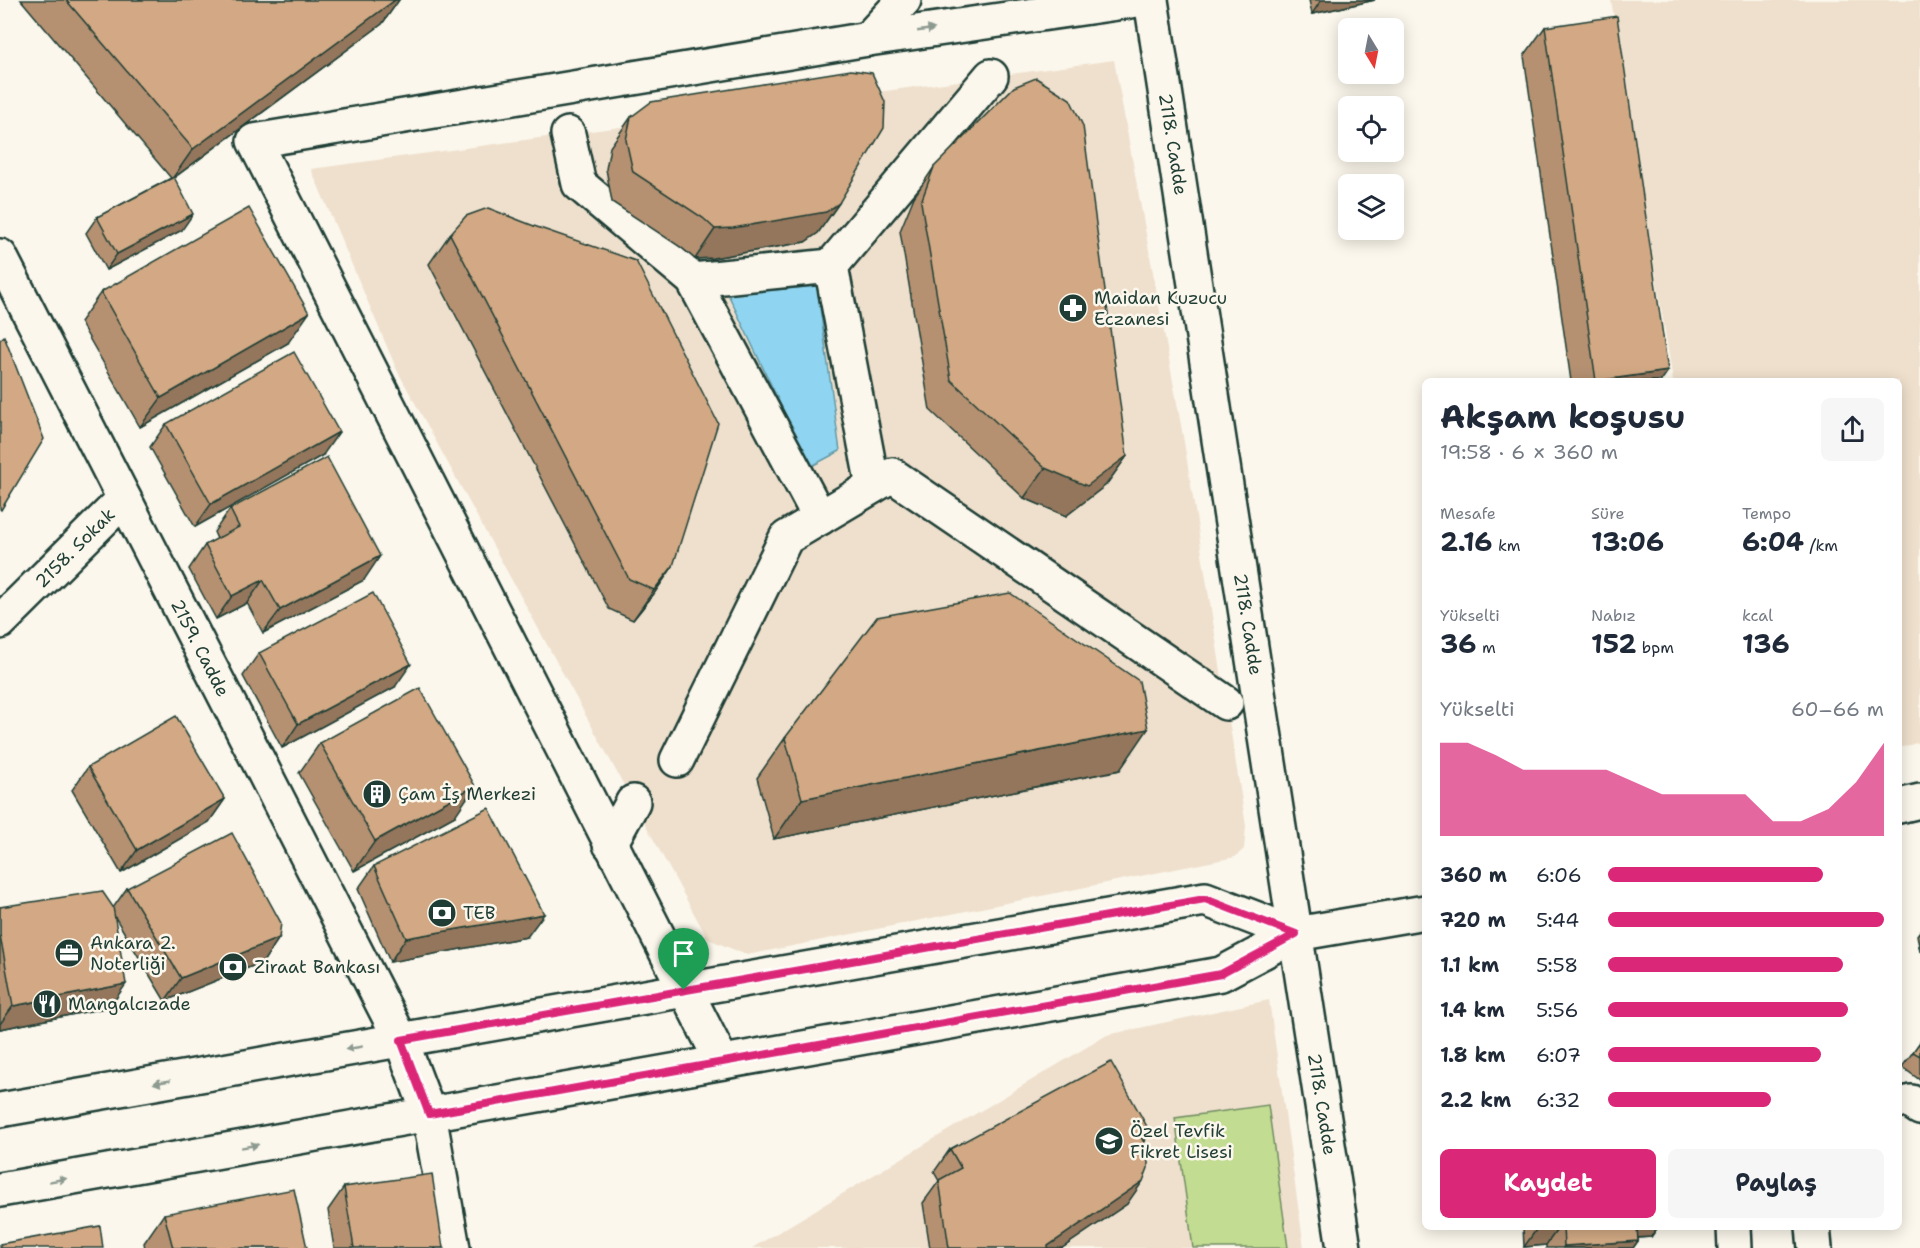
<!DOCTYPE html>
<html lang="tr">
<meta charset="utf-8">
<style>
body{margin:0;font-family:"Shantell Sans",sans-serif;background:#f6f6f7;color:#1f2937;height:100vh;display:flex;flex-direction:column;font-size:22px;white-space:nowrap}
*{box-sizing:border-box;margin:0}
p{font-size:20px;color:#747a83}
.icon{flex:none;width:33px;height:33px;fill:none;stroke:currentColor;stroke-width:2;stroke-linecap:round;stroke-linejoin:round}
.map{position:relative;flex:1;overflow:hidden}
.drawer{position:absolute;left:1422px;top:378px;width:480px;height:852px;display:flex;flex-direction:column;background:#fff;border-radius:9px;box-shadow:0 3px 15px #0003}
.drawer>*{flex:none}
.needle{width:39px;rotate:170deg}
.buttons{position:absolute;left:1338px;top:18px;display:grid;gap:12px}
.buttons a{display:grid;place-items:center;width:66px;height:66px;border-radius:9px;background:#fff;box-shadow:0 3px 15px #0003;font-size:30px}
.pin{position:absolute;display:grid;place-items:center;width:51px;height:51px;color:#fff;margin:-62px -26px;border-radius:50% 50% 50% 0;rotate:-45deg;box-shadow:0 0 6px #0007}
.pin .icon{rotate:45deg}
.round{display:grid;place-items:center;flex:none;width:63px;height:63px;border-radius:9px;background:#f6f6f7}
.headline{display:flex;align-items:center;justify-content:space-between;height:102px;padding:0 18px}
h1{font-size:33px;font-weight:700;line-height:45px}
.stats{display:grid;grid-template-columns:repeat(3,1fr);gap:9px;height:102px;padding:6px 18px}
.stats div{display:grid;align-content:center}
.stats b{font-size:26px;font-weight:700}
.stats small{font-size:16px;font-weight:400}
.stats p{font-size:16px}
.chart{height:168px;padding:12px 18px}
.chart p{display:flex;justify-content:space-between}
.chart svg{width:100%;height:108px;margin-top:6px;fill:#db2777;opacity:.7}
.action{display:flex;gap:12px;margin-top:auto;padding:12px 18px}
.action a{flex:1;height:69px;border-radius:9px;background:#db2777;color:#fff;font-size:24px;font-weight:700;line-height:69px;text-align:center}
.action a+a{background:#f6f6f7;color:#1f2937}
ul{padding:0 18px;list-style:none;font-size:20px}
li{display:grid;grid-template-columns:96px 72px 1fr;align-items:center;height:45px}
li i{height:15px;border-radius:8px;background:#db2777}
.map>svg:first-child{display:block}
.built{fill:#efe0cd}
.green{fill:#c2dc92;stroke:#708c63;stroke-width:1.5}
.water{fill:#8fd4f0;stroke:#6298a5;stroke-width:1.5}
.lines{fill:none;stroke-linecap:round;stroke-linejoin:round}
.minor-casing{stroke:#1f3d34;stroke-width:38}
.minor{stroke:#fbf7ec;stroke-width:33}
.wall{fill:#b59172;stroke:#1f3d34;stroke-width:1.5}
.shaded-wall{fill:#93765c;stroke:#1f3d34;stroke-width:1.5}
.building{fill:#d2a984;stroke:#1f3d34;stroke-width:1.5}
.oneway{fill:#8d9a90}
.route-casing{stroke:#fff;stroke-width:12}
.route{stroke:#db2777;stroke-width:8}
.labels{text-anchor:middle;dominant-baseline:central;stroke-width:5;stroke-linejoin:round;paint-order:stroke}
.street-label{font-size:18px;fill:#1f3d34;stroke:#fbf7ec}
.poi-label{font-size:18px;fill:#1f3d34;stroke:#fbf7ec;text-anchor:start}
</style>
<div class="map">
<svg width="1920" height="1248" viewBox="0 0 1920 1248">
<rect width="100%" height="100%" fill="#fbf7ec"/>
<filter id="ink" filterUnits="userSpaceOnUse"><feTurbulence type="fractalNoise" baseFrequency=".0167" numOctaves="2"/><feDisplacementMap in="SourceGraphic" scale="12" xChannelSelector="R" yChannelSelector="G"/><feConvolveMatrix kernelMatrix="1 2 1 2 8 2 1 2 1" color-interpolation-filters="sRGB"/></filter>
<g filter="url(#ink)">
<g class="built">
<path d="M 1611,0 L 1920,0 L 1920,742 L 1899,748 L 1899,381 L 1673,381 Z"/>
<path d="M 1114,60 L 1183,436 L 1246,826 L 1244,849 L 1235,857 L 747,955 L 708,939 L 397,370 L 311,169 Z"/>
<path d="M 1269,1000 L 1304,1248 L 752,1248 L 1107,1035 Z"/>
</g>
<path class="green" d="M 1268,1105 L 1288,1248 L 1193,1248 L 1175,1118 Z"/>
<path class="water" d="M 817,286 L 840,451 L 810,467 L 728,294 Z"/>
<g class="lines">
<g class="minor-casing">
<g id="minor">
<path d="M 1151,0 L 1344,1248"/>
<path d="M 868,39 L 904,0"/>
<path d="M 568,134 L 579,184 L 693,280 L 820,518"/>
<path d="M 0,256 L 401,1040 L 429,1114 L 453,1248"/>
<path d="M 693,280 L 831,266"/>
<path d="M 873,486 L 831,266 L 991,76"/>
<path d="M 0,622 L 124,499"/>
<path d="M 677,760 L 786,538 L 892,475 L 1226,703"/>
<path d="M 1899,806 L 1920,801"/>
<path d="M 610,844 L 633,802"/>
<path d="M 722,1062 L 254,141 L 868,39 L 1138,0"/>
<path d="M 1911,1102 L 1920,1108"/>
<path d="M 0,1110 L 1205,899 L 1296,934"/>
<path d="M 0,1190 L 1221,974 L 1296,934 L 1425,912"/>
<path d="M 1734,1227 L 1735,1248"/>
<path d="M 1813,1227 L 1815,1248"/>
</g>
</g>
<use href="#minor" class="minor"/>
</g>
<g class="wall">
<path d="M 21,0 L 399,0 L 382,24 L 174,178 L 182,230 L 106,270 L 86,233 L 97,217 L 171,178 Z"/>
<path d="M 1309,0 L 1375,0 L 1312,14 Z"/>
<path d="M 1545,27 L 1661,381 L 1571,381 L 1524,56 Z"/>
<path d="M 631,117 L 839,203 L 818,233 L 805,242 L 713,258 L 695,259 L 682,248 L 612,202 L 606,169 L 610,147 Z"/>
<path d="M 934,167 L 1127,456 L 1106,485 L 1066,516 L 1024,498 L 930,410 L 900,231 L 914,197 Z"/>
<path d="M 450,234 L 673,566 L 653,595 L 633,620 L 609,609 L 429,264 Z"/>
<path d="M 101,292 L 288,343 L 140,427 L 80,322 Z"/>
<path d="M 166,424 L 323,455 L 195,527 L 150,447 Z"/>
<path d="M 230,509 L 364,580 L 263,633 L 247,603 L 216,619 L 189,569 L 205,545 L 217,539 L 214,532 Z"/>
<path d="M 259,653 L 395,687 L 282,748 L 243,676 Z"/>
<path d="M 785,738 L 1120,770 L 774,839 L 757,778 Z"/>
<path d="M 320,743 L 455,816 L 354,871 L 299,773 Z"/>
<path d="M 88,767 L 225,799 L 209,822 L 121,873 L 72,790 Z"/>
<path d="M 374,866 L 527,937 L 390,962 L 358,889 Z"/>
<path d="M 127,888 L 279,938 L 263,962 L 165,1001 L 115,917 L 110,1007 L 0,1029 L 0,907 L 113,908 Z"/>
<path d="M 1920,931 L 1920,952 L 1917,935 Z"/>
<path d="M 1920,1042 L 1920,1080 L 1902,1067 Z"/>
<path d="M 1150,1132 L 1144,1142 L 1127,1204 L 1062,1248 L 930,1248 L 923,1203 L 939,1181 L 934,1172 L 950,1149 Z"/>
<path d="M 344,1187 L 443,1248 L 334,1248 L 328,1210 Z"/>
<path d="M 164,1214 L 307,1248 L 145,1248 L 144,1243 Z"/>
<path d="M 1523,1227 L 1658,1227 L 1651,1237 L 1638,1238 L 1638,1241 L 1633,1248 L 1546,1248 L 1546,1245 L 1524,1247 Z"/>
</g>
<g class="shaded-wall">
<path d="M 395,0 L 399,0 L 382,24 L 172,179 L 193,149 Z"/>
<path d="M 1321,0 L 1375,0 L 1312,14 Z"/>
<path d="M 839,203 L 818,233 L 805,242 L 713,258 L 695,259 L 715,229 Z"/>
<path d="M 193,214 L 182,230 L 106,270 L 117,254 Z"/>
<path d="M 309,313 L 288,343 L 140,427 L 161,398 Z"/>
<path d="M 1668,371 L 1661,381 L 1597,381 Z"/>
<path d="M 339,432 L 323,455 L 195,527 L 211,504 Z"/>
<path d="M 1127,456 L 1106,485 L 1066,516 L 1024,498 L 1045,468 Z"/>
<path d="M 380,556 L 364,580 L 263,633 L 280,610 Z"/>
<path d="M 673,566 L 653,595 L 633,620 L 654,590 Z"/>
<path d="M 263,580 L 247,603 L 216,619 L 232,596 Z"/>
<path d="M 411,664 L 395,687 L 282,748 L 298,724 Z"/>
<path d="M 1148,729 L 1120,770 L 774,839 L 802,799 Z"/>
<path d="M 475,786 L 455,816 L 354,871 L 375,841 Z"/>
<path d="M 225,799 L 209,822 L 121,873 L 137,850 Z"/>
<path d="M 544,914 L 527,937 L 390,962 L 406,938 Z"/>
<path d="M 279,938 L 263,962 L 165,1001 L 181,978 Z"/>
<path d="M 126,984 L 110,1007 L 0,1029 L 0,1024 L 13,1006 Z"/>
<path d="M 1150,1132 L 1134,1156 L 1141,1137 Z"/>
<path d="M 1143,1181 L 1127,1204 L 1062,1248 L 1046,1248 L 1048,1246 Z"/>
<path d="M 1538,1227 L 1559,1227 L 1546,1245 L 1524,1247 Z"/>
<path d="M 1629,1227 L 1658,1227 L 1651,1237 L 1620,1239 Z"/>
<path d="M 1638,1241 L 1633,1248 L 1563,1248 L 1564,1246 Z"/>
</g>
<g class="building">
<path d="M 66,0 L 395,0 L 193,149 Z"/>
<path d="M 1617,16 L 1668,371 L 1596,381 L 1545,27 Z"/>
<path d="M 851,70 L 872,73 L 885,102 L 884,128 L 839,203 L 826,212 L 733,228 L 715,229 L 703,218 L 633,172 L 626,140 L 631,117 L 651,102 Z"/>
<path d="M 1036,78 L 1070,99 L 1083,126 L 1127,456 L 1087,486 L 1045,468 L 951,380 L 921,202 L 934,167 L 1014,87 Z"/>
<path d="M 174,177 L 193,214 L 117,254 L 97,217 Z"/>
<path d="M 249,208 L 309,313 L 161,398 L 101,292 Z"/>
<path d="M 488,208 L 534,226 L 636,261 L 718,423 L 673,566 L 654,590 L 629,579 L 450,234 L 466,216 Z"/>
<path d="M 4,336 L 44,439 L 1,510 L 0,509 L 0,340 Z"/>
<path d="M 294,352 L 339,432 L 211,504 L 166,424 Z"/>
<path d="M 327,457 L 380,556 L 280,610 L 263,580 L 232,596 L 205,545 L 239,527 L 230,509 Z"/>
<path d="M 373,593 L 411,664 L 298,724 L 259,653 Z"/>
<path d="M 1010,593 L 1139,681 L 1148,729 L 802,799 L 785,738 L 877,617 Z"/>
<path d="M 420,688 L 475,786 L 375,841 L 320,743 Z"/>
<path d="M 176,716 L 225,799 L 137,850 L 88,767 Z"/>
<path d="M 489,808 L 544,914 L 406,938 L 374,866 Z"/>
<path d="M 232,833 L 281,923 L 279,938 L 181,978 L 127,888 Z"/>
<path d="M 102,891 L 113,907 L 126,984 L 13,1006 L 0,935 L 0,907 Z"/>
<path d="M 1920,1042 L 1920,1056 L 1913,1052 Z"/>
<path d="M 1111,1062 L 1150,1132 L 1141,1137 L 1148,1150 L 1148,1168 L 1143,1181 L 1048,1246 L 1048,1248 L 949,1248 L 939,1180 L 961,1168 L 950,1149 Z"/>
<path d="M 432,1174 L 443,1248 L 354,1248 L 344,1187 Z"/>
<path d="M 294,1189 L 307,1248 L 173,1248 L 164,1214 Z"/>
<path d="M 100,1226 L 103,1248 L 0,1248 L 0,1244 Z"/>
<path d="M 1563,1227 L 1637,1227 L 1638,1241 L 1564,1246 Z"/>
</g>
<defs><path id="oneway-solid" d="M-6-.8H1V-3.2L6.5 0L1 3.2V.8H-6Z" transform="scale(1.5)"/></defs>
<g class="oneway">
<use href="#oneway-solid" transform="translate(926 30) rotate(-8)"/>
<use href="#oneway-solid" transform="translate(354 1048) rotate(170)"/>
<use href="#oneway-solid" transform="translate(162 1082) rotate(170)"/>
<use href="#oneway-solid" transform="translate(250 1146) rotate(-10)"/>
<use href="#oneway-solid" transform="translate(58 1180) rotate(-10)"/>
</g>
</g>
<g class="lines" filter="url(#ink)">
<g class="route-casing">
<path id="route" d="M 1205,899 L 1296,934 L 1221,974 L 429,1114 L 401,1040 Z"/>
</g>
<use href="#route" class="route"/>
</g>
<defs>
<g id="pharmacy-disc" transform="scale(1.5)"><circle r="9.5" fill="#1f3d34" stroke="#fbf7ec"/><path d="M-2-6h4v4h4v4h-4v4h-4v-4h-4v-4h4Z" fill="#fff"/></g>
<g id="building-disc" transform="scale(1.5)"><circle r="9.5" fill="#1f3d34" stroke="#fbf7ec"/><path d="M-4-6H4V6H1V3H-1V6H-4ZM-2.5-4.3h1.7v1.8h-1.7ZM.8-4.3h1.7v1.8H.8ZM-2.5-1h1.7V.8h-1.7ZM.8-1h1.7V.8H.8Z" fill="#fff"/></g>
<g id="bank-disc" transform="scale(1.5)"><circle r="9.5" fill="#1f3d34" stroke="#fbf7ec"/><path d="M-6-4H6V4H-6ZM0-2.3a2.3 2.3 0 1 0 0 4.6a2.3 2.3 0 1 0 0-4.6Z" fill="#fff"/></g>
<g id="office-disc" transform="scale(1.5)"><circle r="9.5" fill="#1f3d34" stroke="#fbf7ec"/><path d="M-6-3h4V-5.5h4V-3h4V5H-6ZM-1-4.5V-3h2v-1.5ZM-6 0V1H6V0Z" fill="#fff"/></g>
<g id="restaurant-disc" transform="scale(1.5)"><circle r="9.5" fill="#1f3d34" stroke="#fbf7ec"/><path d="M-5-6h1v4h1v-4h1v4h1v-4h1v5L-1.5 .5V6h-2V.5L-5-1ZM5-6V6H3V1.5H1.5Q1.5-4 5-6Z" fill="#fff"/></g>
<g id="school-disc" transform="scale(1.5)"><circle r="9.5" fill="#1f3d34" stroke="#fbf7ec"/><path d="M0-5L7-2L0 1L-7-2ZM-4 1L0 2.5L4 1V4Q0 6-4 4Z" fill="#fff"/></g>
</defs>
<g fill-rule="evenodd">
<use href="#pharmacy-disc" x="1073" y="308"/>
<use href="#building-disc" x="377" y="794"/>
<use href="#bank-disc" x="442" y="913"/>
<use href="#office-disc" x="69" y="953"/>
<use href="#bank-disc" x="233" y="967"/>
<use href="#restaurant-disc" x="47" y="1004"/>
<use href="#school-disc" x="1109" y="1141"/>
</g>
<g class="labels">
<g class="street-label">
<text transform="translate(1173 144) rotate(81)">2118. Cadde</text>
<text transform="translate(75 548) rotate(-45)">2158. Sokak</text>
<text transform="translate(1248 624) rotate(81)">2118. Cadde</text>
<text transform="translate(200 648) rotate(63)">2159. Cadde</text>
<text transform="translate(1322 1104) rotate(81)">2118. Cadde</text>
</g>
<g class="poi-label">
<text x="1094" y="298">Maidan Kuzucu<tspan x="1094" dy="21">Eczanesi</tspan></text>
<text x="398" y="794">Çam İş Merkezi</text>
<text x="463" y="913">TEB</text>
<text x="90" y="943">Ankara 2.<tspan x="90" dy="21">Noterliği</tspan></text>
<text x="254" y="967">Ziraat Bankası</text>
<text x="68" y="1004">Mangalcızade</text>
<text x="1130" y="1131">Özel Tevfik<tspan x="1130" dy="21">Fikret Lisesi</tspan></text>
</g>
</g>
</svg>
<div class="buttons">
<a><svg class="needle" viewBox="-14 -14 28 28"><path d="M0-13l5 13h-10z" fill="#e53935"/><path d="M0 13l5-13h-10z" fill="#747a83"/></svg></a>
<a><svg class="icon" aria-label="locate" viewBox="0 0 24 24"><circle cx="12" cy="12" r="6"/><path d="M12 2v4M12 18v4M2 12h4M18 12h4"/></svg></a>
<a><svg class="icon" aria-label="layers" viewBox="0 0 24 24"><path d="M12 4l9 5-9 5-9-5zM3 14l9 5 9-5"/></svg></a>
</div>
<div class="pin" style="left:684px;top:990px;background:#1e9e55"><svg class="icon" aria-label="arrive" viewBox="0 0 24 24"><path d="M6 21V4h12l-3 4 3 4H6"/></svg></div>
<section class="drawer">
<div class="headline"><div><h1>Akşam koşusu</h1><p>19:58 · 6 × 360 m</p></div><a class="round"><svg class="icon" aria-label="share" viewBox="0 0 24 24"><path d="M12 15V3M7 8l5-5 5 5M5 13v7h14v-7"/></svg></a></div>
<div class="stats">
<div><p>Mesafe</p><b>2.16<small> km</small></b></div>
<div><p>Süre</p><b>13:06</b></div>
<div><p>Tempo</p><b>6:04<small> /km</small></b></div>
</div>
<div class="stats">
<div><p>Yükselti</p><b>36<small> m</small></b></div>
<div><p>Nabız</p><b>152<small> bpm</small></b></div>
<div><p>kcal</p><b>136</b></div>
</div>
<div class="chart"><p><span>Yükselti</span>60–66 m</p>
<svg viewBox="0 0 160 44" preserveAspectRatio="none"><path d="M0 44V6L10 6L20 11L30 17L40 17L50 17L60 17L70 22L80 27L90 27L100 27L110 27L120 38L130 38L140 33L150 22L160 6V44z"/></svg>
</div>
<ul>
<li><b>360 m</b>6:06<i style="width:78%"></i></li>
<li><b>720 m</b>5:44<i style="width:100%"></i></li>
<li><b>1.1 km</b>5:58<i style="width:85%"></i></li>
<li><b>1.4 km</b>5:56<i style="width:87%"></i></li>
<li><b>1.8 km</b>6:07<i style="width:77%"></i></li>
<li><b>2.2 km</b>6:32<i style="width:59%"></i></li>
</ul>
<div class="action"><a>Kaydet</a><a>Paylaş</a></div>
</section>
</div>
